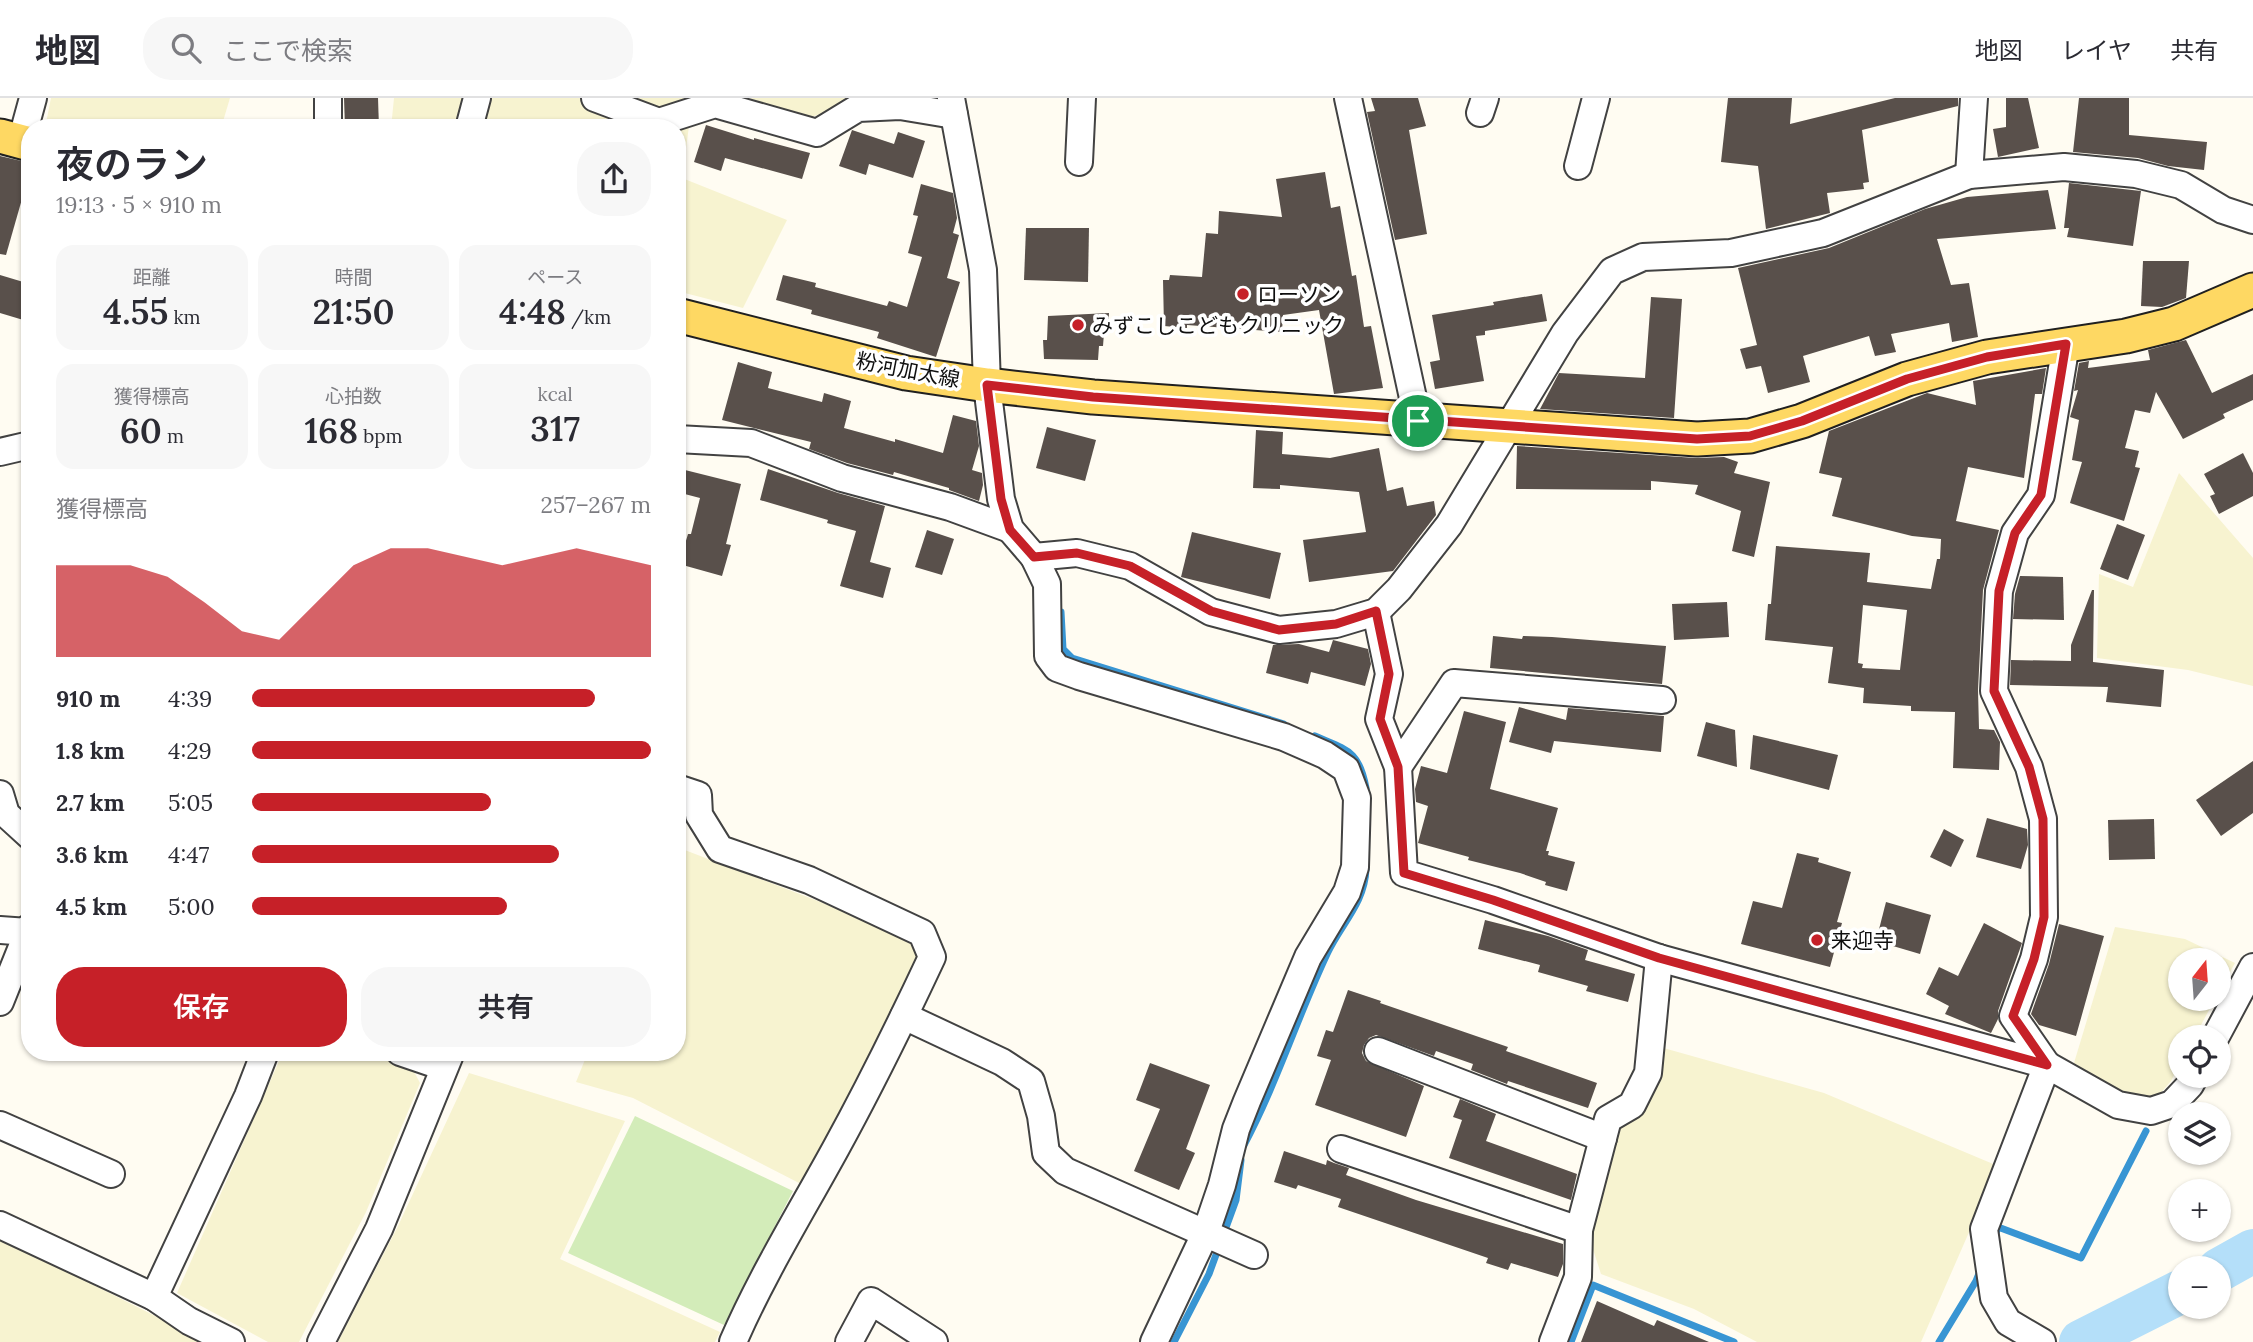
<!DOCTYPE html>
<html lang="ja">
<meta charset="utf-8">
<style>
body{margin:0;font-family:Lora,"Noto Sans JP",serif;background:#f7f7f7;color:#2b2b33;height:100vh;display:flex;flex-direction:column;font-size:26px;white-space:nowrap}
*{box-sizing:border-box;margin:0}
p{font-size:23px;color:#7c7c81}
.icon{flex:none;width:38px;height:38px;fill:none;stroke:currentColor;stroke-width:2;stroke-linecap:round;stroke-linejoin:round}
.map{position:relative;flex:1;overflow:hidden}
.sheet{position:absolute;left:21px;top:21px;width:665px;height:942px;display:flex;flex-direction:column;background:#fff;border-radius:28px;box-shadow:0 2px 5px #0004}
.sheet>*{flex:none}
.needle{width:46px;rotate:17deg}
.fabs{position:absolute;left:2168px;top:850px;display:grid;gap:14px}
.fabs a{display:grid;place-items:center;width:63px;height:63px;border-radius:50%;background:#fff;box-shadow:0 2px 5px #0004;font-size:35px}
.pin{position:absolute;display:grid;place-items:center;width:60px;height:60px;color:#fff;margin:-30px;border:4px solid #fff;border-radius:50%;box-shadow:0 2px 7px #0007}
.round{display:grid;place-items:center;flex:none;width:74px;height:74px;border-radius:28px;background:#f7f7f7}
.headline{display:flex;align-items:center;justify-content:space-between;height:119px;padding:0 35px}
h1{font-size:38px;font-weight:600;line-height:52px}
.figures{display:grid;grid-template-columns:repeat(3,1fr);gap:10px;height:119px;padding:7px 35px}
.figures div{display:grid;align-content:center;border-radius:18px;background:#f7f7f7;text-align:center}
.figures b{font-size:35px;font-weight:600}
.figures small{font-size:19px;font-weight:400}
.figures p{font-size:19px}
.chart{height:196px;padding:14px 35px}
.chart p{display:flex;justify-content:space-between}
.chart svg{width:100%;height:126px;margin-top:7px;fill:#c62028;opacity:.7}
.primary-button{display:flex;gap:14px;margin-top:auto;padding:14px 35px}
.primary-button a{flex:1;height:80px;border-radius:28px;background:#c62028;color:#fff;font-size:28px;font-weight:600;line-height:80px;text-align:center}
.primary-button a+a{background:#f7f7f7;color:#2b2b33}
ul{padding:0 35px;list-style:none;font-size:23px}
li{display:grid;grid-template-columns:112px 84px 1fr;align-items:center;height:52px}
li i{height:18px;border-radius:9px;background:#c62028}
header{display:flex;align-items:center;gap:42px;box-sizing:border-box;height:98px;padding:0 35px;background:#fff;border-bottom:2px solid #e1e1e2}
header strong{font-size:33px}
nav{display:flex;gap:38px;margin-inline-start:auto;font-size:24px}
.search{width:490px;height:63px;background:#f7f7f7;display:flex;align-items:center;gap:18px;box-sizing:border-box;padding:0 24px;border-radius:28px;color:#7c7c81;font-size:26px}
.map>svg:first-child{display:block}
.farmland{fill:#f7f3d0}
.green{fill:#d3ecb9}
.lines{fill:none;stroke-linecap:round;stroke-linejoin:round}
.stream{stroke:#3895d3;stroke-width:7}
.river{stroke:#b4dff9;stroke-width:44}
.building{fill:#59504b;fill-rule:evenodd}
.minor-casing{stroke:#424242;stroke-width:30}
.major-casing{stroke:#202020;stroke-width:37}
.minor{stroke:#fff;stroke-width:26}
.major{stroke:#fed863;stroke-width:33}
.route-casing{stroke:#fff;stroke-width:14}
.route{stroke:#c62028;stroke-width:9}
.poi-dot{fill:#c62028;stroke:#fff;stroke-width:2.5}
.labels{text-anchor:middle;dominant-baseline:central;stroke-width:7;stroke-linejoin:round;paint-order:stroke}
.poi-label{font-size:21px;fill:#0f0f0f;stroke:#fff;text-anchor:start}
.street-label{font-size:21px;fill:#0f0f0f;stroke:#fff}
</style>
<header>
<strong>地図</strong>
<div class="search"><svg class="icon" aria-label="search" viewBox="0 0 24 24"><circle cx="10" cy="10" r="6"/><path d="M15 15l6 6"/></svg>ここで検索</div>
<nav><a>地図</a><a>レイヤ</a><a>共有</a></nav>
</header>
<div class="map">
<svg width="2253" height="1244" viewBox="0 0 2253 1244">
<rect width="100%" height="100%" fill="#fffcf2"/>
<g class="farmland">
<path d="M 51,0 L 230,0 L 221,30 L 45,30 Z"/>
<path d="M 394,0 L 705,0 L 692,6 L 682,80 L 787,122 L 743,210 L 677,193 L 677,30 L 391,30 Z"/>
<path d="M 750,0 L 866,0 L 803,22 Z"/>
<path d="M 2179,375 L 2253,460 L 2253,588 L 2188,572 L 2097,560 L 2099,476 L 2133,489 Z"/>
<path d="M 677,749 L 849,815 L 913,846 L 919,862 L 801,1086 L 633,1000 L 576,984 L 588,954 L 677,954 Z"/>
<path d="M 2115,829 L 2185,841 L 2235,865 L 2219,894 L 2219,863 L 2180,863 L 2180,901 L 2215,901 L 2194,940 L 2180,940 L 2180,965 L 2171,983 L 2158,998 L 2142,999 L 2120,995 L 2074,965 Z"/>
<path d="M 1660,949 L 1824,995 L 1998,1068 L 1921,1244 L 1757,1244 L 1694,1211 L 1601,1176 L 1589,1139 L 1616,1028 Z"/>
<path d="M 283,954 L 371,954 L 411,968 L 420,985 L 366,1114 L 299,1244 L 268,1244 L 177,1195 Z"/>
<path d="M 469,975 L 625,1023 L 560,1161 L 720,1234 L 715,1244 L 338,1244 L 398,1128 Z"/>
<path d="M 0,1140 L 207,1244 L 0,1244 Z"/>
</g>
<path class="green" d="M 635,1018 L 793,1093 L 724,1227 L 568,1155 Z"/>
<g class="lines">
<g class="stream">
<path d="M 1061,514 L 1063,551 L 1072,560 L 1284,626"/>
<path d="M 1315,638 C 1347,652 1359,652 1366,690"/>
<path d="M 1244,1047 C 1277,985 1298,917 1328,854 C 1342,825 1365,804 1366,771"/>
<path d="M 1996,1135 L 1998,1129 L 2081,1160 L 2146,1033"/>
<path d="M 1174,1244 L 1209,1176 L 1236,1102 L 1241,1062"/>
<path d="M 1571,1244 L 1593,1187 L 1734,1244"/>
<path d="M 1939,1244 L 1976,1183 L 1980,1173"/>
</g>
<g class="river">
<path d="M 2219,1172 L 2253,1153"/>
<path d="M 2081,1244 L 2180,1194"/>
</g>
</g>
<g class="building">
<path d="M 344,0 L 378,0 L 379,30 L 345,30 Z"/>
<path d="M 1371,0 L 1418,0 L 1426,28 L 1409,32 L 1427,136 L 1395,142 L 1367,14 L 1375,13 Z"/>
<path d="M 1728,0 L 1792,0 L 1790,26 L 1895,0 L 1958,0 L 1958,8 L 1862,32 L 1869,84 L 1863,85 L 1864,91 L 1827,95 L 1830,115 L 1766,131 L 1758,68 L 1721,64 Z"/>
<path d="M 2006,0 L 2028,0 L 2039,50 L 1998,59 L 1993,31 L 2006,29 Z"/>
<path d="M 2079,0 L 2129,0 L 2129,37 L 2207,44 L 2204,72 L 2168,68 L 2138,60 L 2073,54 Z"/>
<path d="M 706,27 L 754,42 L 754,40 L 810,55 L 802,81 L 725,60 L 721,73 L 694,64 Z"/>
<path d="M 852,32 L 894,46 L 898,34 L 925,43 L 913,80 L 869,66 L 866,77 L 839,68 Z"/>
<path d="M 0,58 L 30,65 L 30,73 L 6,157 L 0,156 Z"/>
<path d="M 1325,74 L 1331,110 L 1340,108 L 1352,178 L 1356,177 L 1364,229 L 1371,228 L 1383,290 L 1334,296 L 1319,212 L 1283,217 L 1282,234 L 1187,227 L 1187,230 L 1164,228 L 1163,182 L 1169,182 L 1170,177 L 1202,179 L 1206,135 L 1218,136 L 1219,113 L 1282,119 L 1276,81 Z"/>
<path d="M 2069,85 L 2141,93 L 2133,148 L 2067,139 L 2069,130 L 2064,130 Z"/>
<path d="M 921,86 L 953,95 L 957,120 L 953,135 L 959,137 L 947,180 L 960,184 L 936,259 L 877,240 L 879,234 L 811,216 L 812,212 L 776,202 L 783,177 L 816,185 L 815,189 L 887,208 L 889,203 L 907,209 L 922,159 L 908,155 L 918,118 L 913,117 Z"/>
<path d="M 2048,92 L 2056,131 L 1937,141 L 1951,187 L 1969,185 L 1978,239 L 1952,244 L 1949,225 L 1891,236 L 1896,254 L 1875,258 L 1869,238 L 1803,258 L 1810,284 L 1768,295 L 1761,268 L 1746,271 L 1740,251 L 1757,247 L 1738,170 L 1829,150 L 1925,111 L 1967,99 Z"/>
<path d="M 1026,130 L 1089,130 L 1088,184 L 1024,182 Z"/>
<path d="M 2143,163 L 2189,163 L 2186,200 L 2162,209 L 2141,208 Z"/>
<path d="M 0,177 L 30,186 L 30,224 L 0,215 Z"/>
<path d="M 1542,196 L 1547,223 L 1485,233 L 1485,237 L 1476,238 L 1484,283 L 1435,291 L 1430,264 L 1440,262 L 1432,217 L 1494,207 L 1493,204 Z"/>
<path d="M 1651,199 L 1682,201 L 1674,320 L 1540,311 L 1559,275 L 1645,280 Z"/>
<path d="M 1109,215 L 1108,235 L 1104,235 L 1103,248 L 1099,248 L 1098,262 L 1044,261 L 1043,242 L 1047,242 L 1048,218 Z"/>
<path d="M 2186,242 L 2212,295 L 2253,276 L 2253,302 L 2223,316 L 2225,320 L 2183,341 L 2156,294 L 2150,315 L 2135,312 L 2125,350 L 2139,353 L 2135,369 L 2140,370 L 2124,423 L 2070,405 L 2082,364 L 2072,362 L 2079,322 L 2070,319 L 2078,292 L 2074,293 L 2079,265 L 2089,263 L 2088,270 L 2150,262 L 2148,252 Z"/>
<path d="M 738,264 L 772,274 L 768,290 L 822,304 L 824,295 L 851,303 L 844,330 L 895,344 L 895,341 L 943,355 L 953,317 L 976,323 L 979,348 L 972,372 L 982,375 L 983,387 L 979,403 L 949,392 L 949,390 L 894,374 L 893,377 L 847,365 L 809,351 L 811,344 L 722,322 Z"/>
<path d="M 2046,270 L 2042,296 L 2035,296 L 2024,380 L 1968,369 L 1956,423 L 1999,432 L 1983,492 L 1978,592 L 1979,631 L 1994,632 L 2000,644 L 1999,672 L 1953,670 L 1955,614 L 1911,613 L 1911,608 L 1863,605 L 1864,590 L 1828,585 L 1833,549 L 1765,542 L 1768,506 L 1771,506 L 1776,448 L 1870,455 L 1867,484 L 1931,491 L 1937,461 L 1940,461 L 1941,441 L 1912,438 L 1832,418 L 1842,380 L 1819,375 L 1829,333 L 1927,295 L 1976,307 L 1973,283 ZM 1863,507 L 1907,512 L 1900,572 L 1862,570 L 1863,566 L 1858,565 Z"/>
<path d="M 1047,329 L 1096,342 L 1085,383 L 1036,370 Z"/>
<path d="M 1256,332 L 1283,334 L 1282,356 L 1330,360 L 1379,350 L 1387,393 L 1403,389 L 1407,408 L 1434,403 L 1436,417 L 1393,473 L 1309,484 L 1303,442 L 1366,434 L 1359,394 L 1280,387 L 1280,391 L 1253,390 Z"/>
<path d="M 1517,348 L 1696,360 L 1724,359 L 1738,364 L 1734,375 L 1770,384 L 1754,459 L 1732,453 L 1741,413 L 1695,396 L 1698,387 L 1651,383 L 1651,392 L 1516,391 Z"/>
<path d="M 2243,355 L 2253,375 L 2253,398 L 2219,416 L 2210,398 L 2215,396 L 2204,376 Z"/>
<path d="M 677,370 L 741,386 L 726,446 L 731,447 L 722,478 L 679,466 L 688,436 L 691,436 L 700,400 L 677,394 Z"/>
<path d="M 768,371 L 838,395 L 885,408 L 870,464 L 891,470 L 883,500 L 840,488 L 856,433 L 827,425 L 828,422 L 760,402 Z"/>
<path d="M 2117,426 L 2145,437 L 2128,482 L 2100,471 Z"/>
<path d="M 927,432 L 954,441 L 942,477 L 915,469 Z"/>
<path d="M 1192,434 L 1281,455 L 1270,501 L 1181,479 Z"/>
<path d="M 2020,478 L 2063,479 L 2064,522 L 2013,521 L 2015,496 Z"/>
<path d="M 2092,492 L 2094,492 L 2093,564 L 2164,572 L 2161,609 L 2106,604 L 2108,589 L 2010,587 L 2011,562 L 2071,563 L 2071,547 Z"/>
<path d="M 1727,504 L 1729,539 L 1674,542 L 1672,506 Z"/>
<path d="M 1493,538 L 1522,541 L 1523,538 L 1552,539 L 1666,548 L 1662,586 L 1490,570 Z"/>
<path d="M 1333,542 L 1368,551 L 1371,566 L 1365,588 L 1311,574 L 1308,586 L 1266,575 L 1273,547 L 1299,546 L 1329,554 Z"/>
<path d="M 1519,609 L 1566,622 L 1568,610 L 1664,618 L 1661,654 L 1554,643 L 1551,655 L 1509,644 Z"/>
<path d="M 1464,613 L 1506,624 L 1490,691 L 1558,710 L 1546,753 L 1549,753 L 1548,757 L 1575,764 L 1567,793 L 1545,787 L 1546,784 L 1520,775 L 1468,762 L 1469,759 L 1418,745 L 1428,708 L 1416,704 L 1415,691 L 1421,668 L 1447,675 Z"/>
<path d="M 1706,624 L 1735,632 L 1737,669 L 1697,658 Z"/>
<path d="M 1753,637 L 1838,657 L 1829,692 L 1750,671 Z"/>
<path d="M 2253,663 L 2253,715 L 2221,738 L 2196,702 Z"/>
<path d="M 1987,720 L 2027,731 L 2028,747 L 2021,771 L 1976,759 Z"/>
<path d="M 2154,721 L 2155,761 L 2109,762 L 2108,722 Z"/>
<path d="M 1944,731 L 1964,742 L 1951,769 L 1930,759 Z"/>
<path d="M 1797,755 L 1819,760 L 1818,764 L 1851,774 L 1837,824 L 1842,825 L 1830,869 L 1741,846 L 1753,803 L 1782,810 Z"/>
<path d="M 1886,804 L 1931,817 L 1920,856 L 1876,843 Z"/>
<path d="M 1485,822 L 1548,838 L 1588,852 L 1585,862 L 1635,876 L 1628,904 L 1586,893 L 1588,888 L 1538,874 L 1540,867 L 1478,851 Z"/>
<path d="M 1984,825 L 2022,845 L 1998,913 L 1998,921 L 1991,935 L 1945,916 L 1949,908 L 1926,896 L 1939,869 L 1958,878 Z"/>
<path d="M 2059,826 L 2104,838 L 2076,938 L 2039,927 L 2031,916 L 2049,866 Z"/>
<path d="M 1348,892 L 1381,903 L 1380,905 L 1508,949 L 1506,953 L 1597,985 L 1588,1010 L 1508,983 L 1507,986 L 1471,972 L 1473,966 L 1436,953 L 1434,958 L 1376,937 L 1369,940 L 1364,947 L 1362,955 L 1366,963 L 1424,988 L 1406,1039 L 1315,1007 L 1331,962 L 1317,958 L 1326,932 L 1333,934 Z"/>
<path d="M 1150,965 L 1210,987 L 1186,1051 L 1195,1055 L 1179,1092 L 1134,1073 L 1160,1011 L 1136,1002 Z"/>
<path d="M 1460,1001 L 1496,1016 L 1486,1043 L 1577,1076 L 1571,1102 L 1449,1060 L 1462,1022 L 1453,1019 Z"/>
<path d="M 1284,1053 L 1326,1067 L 1327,1062 L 1334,1065 L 1349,1070 L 1346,1077 L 1416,1102 L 1563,1146 L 1563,1166 L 1558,1179 L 1511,1165 L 1508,1172 L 1486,1165 L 1488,1160 L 1338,1109 L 1341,1101 L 1298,1087 L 1296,1091 L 1274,1084 Z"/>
<path d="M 1597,1203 L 1654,1228 L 1657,1222 L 1709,1244 L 1581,1244 Z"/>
</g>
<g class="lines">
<g class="minor-casing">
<g id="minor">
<path d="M 328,0 L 328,30"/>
<path d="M 595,0 L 659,24 L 715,6 L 817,35 L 858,10 L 900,8 L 954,17"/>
<path d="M 951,0 L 983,172 L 987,287 L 1001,401 L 1010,431 L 1034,459 L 1047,486 L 1048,558 L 1057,570 L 1079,578 L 1284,639 L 1325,657 L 1346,671 L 1357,700 L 1355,769 L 1347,794 L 1308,859 L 1247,1003 L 1236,1031 L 1222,1087 L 1206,1134 L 1154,1244"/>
<path d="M 1348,0 L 1418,323"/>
<path d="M 1480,15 L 1485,0"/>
<path d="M 469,30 L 477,0"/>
<path d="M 21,44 L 33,0"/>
<path d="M 1079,64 L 1082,0"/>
<path d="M 1578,68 L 1596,0"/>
<path d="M 1969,77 L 1974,0"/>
<path d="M 677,341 L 751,345 L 842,380 L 950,409 L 1010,431"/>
<path d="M 0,354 L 30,347"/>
<path d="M 1034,459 L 1077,455 L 1130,468 L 1211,514 L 1279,532 L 1336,526 L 1376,514 L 1399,491 L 1449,427 L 1565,235 L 1612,173 L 1643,159 L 1731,155 L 1823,135 L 1969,77 L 2064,69 L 2136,76 L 2181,87 L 2223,112 L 2253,122"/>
<path d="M 1376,514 L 1389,576 L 1379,621 L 1398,669 L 1404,775 L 1493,802 L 1659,860 L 2047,967 L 2118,1007 L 2151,1013 L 2172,1006 L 2190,987 L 2195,978"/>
<path d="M 1398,669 L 1454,585 L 1662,602"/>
<path d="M 677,690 L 698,697 L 699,717 L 720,751 L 809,782 L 922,835 L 932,859 C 902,923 870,988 836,1050 C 801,1114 762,1177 733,1244"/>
<path d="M 0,696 L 6,716 L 30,738"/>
<path d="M 0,832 L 28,834"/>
<path d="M 0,904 L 30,829"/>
<path d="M 904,918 L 1002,964 L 1031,983 L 1041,1018 L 1046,1055 L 1065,1073 L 1254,1157"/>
<path d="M 2215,940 L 2253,869"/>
<path d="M 1378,953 L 1603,1040"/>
<path d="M 400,954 L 444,969"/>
<path d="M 2047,967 L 2013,918 L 2034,861 L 2044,819 L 2043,721 L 2029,669 L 1994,593 L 1999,493 L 2015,435 L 2041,397 L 2066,246"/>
<path d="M 0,1027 L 111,1076"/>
<path d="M 1341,1051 L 1579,1132"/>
<path d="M 0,1127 L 154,1199 L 189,1223 L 231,1244"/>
<path d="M 154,1199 L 248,998 L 265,954"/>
<path d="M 321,1244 L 379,1131 L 451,954"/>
<path d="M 849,1244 L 871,1203 L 934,1244"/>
<path d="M 1553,1244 L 1578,1179 L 1579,1132 L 1608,1021 L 1632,1007 L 1648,975 L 1659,860"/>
<path d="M 2042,1244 L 2008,1224 L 1994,1200 L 1984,1131 L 2047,967"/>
</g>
</g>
<g class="major-casing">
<g id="major">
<path d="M 0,38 L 30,46"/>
<path d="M 677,217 L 906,275 L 987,287 L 1093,299 L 1697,341 L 1750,338 L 1802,323 L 1907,281 L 1987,259 L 2126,238 L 2174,226 L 2253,192"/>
</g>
</g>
<use href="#minor" class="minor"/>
<use href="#major" class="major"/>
</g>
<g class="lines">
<g class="route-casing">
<path id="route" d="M 2066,246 L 2041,397 L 2015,435 L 1999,493 L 1994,593 L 2029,669 L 2043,721 L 2044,819 L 2034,861 L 2013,918 L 2047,967 L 1659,860 L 1493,802 L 1404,775 L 1398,669 L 1380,621 L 1389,576 L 1376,513 L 1336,526 L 1279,532 L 1211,513 L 1130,468 L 1077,455 L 1034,459 L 1010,432 L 1001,401 L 987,287 L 1093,299 L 1697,341 L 1750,338 L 1802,323 L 1907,281 L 1987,259 Z"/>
</g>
<use href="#route" class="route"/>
</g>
<g class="poi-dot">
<circle cx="1243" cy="196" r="7"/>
<circle cx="1078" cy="227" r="7"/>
<circle cx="1817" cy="842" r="7"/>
</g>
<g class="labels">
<g class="poi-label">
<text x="1257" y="196">ローソン</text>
<text x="1092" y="227">みずこしこどもクリニック</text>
<text x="1831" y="842">来迎寺</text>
</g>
<g class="street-label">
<text transform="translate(908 272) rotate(11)">粉河加太線</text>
</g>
</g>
</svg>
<div class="fabs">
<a><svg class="needle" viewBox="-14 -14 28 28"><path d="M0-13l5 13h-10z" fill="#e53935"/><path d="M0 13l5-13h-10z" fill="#7c7c81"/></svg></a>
<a><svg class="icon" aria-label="locate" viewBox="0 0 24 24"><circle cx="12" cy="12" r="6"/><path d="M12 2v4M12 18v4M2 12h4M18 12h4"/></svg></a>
<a><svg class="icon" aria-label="layers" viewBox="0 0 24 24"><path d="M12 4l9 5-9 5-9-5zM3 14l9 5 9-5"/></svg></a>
<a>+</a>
<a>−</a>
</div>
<div class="pin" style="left:1418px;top:323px;background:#1e9e55"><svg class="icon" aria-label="arrive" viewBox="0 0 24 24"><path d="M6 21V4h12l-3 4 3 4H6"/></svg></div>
<section class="sheet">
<div class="headline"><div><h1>夜のラン</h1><p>19:13 · 5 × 910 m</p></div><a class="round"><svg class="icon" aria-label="share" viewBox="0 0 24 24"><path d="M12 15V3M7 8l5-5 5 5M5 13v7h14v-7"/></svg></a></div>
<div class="figures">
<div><p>距離</p><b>4.55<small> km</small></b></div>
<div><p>時間</p><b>21:50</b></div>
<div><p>ペース</p><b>4:48<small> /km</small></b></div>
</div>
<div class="figures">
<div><p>獲得標高</p><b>60<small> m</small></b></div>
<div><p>心拍数</p><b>168<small> bpm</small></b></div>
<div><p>kcal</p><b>317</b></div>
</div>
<div class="chart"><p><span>獲得標高</span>257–267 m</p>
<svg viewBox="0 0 160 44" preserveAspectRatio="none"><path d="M0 44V12L10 12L20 12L30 16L40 25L50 35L60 38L70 25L80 12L90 6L100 6L110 9L120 12L130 9L140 6L150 9L160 12V44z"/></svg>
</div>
<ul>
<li><b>910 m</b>4:39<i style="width:86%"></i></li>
<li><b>1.8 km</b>4:29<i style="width:100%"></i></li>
<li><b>2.7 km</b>5:05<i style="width:60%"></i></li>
<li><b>3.6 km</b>4:47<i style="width:77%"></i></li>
<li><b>4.5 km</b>5:00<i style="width:64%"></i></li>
</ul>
<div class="primary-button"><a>保存</a><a>共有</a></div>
</section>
</div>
